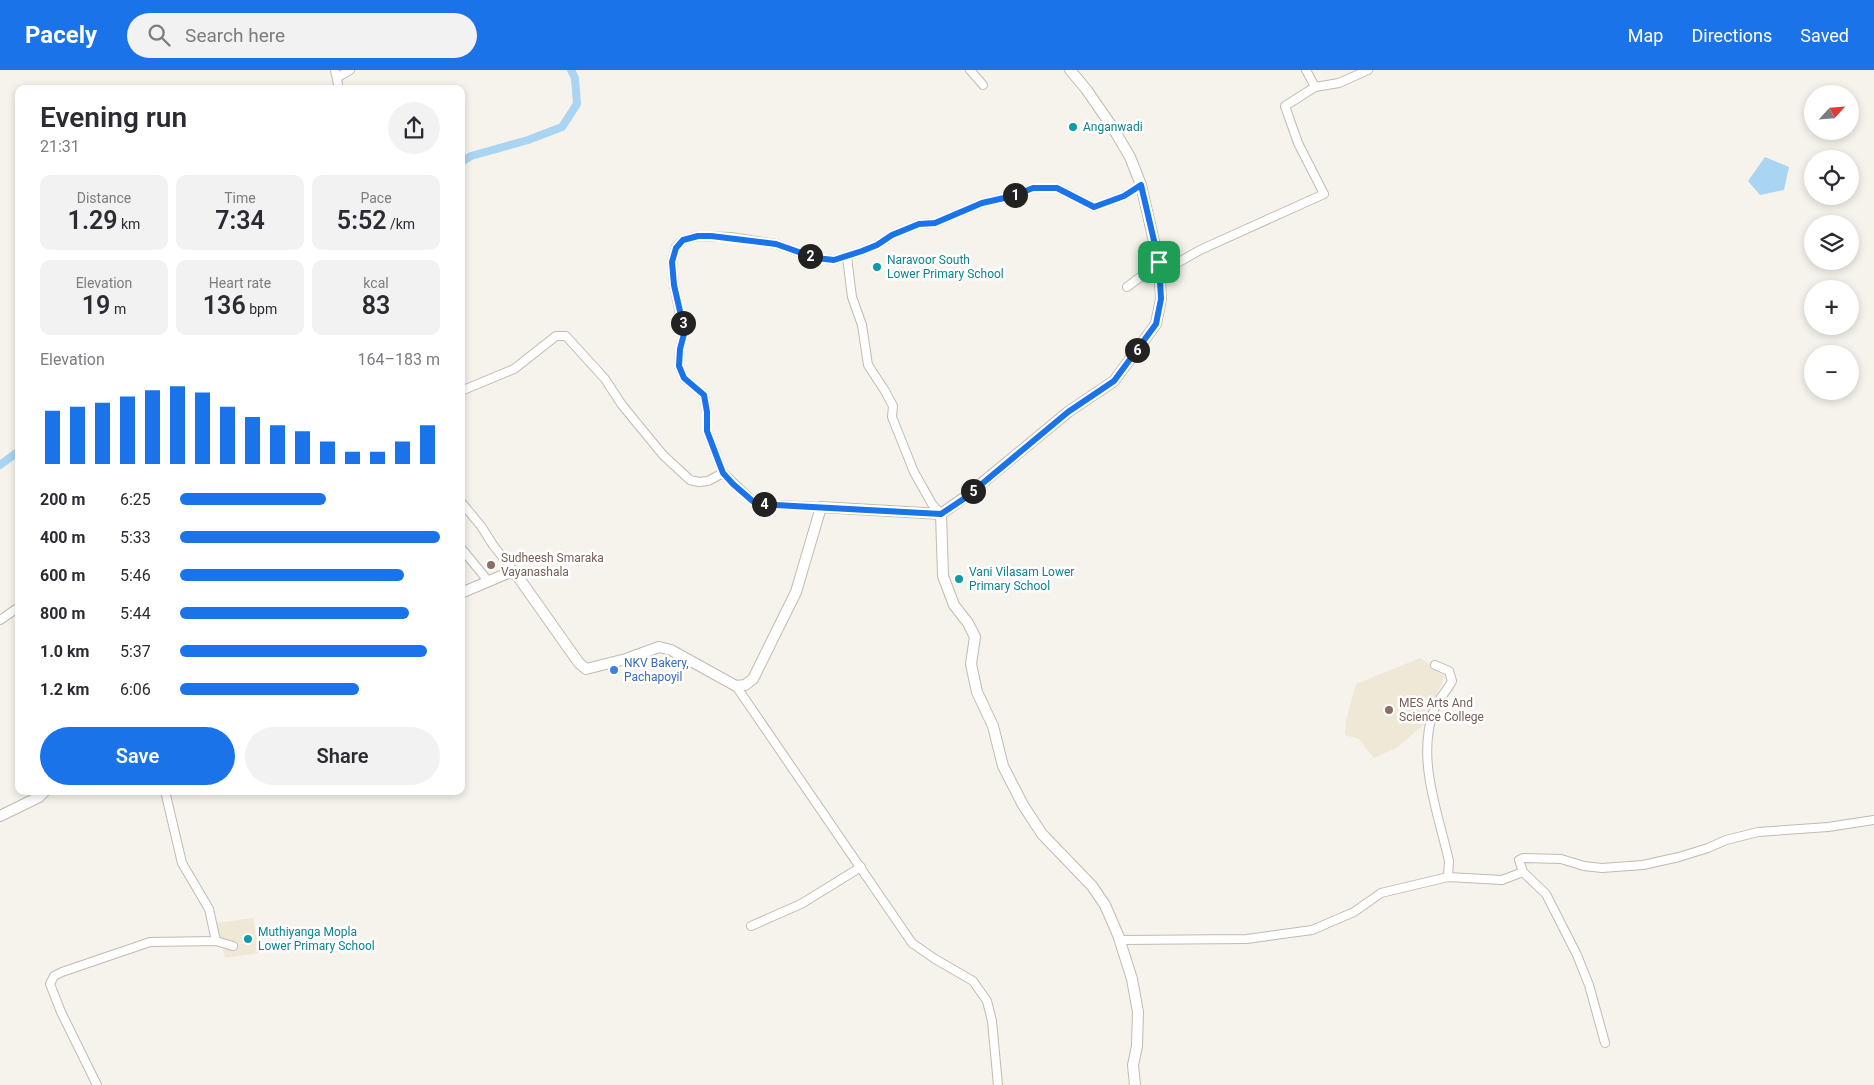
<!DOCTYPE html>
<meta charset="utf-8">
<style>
body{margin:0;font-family:Roboto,sans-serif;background:#f2f2f3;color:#2b2b33;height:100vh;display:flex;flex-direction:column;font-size:19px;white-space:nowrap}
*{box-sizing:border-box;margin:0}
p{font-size:16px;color:#7c7c81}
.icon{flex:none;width:28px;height:28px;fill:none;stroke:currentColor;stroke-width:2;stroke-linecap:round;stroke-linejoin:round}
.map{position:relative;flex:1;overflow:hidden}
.details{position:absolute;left:15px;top:15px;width:450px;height:710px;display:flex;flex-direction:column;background:#fff;border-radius:10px;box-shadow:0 2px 8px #0003}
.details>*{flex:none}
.needle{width:32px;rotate:64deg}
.controls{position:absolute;left:1804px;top:15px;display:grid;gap:10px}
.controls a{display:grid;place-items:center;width:55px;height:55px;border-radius:50%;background:#fff;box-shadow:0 2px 8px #0003;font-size:25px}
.pin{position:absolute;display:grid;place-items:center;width:42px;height:42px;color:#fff;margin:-21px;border-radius:10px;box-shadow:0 2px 8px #0006}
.km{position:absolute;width:25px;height:25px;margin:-12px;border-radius:50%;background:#222;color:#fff;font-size:14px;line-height:25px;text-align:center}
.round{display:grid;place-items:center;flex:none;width:52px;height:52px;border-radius:26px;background:#f2f2f3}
.summary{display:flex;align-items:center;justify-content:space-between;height:85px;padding:0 25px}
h1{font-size:28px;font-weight:600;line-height:38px}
.stats{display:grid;grid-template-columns:repeat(3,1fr);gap:8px;height:85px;padding:5px 25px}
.stats div{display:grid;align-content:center;border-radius:10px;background:#f2f2f3;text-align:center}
.stats b{font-size:25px;font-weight:600}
.stats small{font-size:14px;font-weight:400}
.stats p{font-size:14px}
.chart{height:140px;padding:10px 25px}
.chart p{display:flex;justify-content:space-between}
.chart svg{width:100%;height:90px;margin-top:5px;stroke:#1a73e8;stroke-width:6}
.action{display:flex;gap:10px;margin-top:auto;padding:10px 25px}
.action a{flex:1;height:58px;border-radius:30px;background:#1a73e8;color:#fff;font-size:20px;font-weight:600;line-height:58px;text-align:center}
.action a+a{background:#f2f2f3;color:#2b2b33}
ul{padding:0 25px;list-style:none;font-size:16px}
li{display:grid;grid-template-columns:80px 60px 1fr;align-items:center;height:38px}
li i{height:12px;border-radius:6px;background:#1a73e8}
header{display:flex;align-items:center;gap:30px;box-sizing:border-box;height:70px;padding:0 25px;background:#1a73e8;color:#fff}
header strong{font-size:24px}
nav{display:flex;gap:28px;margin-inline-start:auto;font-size:18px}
.search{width:350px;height:45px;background:#f2f2f3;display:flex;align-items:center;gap:12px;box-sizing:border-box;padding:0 18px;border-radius:28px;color:#7c7c81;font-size:19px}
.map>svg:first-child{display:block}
.education{fill:#efe8d6}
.water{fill:#a9d4f2}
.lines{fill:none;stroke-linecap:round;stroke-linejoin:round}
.canal{stroke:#a9d4f2;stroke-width:8}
.minor-casing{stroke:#c2bbae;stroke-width:10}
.tertiary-casing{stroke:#c2bbae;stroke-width:12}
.minor{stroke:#fff;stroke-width:8}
.tertiary{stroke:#fff;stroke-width:10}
.route-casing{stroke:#fff;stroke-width:10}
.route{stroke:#1a73e8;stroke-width:6}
.culture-dot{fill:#0f9aa8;stroke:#fff;stroke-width:2}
.education-dot{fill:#8d6e63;stroke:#fff;stroke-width:2}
.shop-dot{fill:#3f7fe0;stroke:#fff;stroke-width:2}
.labels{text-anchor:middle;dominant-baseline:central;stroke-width:5;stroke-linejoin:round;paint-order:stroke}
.culture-label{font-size:12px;fill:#0d838f;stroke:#fff;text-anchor:start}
.education-label{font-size:12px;fill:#785e54;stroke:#fff;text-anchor:start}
.shop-label{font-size:12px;fill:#366cbe;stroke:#fff;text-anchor:start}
</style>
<header>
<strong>Pacely</strong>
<div class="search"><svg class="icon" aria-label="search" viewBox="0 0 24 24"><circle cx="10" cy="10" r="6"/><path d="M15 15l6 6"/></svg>Search here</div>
<nav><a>Map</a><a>Directions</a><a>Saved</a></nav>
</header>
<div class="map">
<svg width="1874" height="1015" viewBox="0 0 1874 1015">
<rect width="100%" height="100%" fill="#f6f3ec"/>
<g class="education">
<path d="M 1420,588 L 1445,606 L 1423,655 L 1398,677 L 1374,688 L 1359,669 L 1345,665 L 1346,650 L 1356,614 Z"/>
<path d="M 253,848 L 259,883 L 225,888 L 217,853 Z"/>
</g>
<path class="water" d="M 1765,87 L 1789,97 L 1784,120 L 1760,125 L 1748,111 Z"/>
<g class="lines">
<g class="canal">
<path d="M 461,92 L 471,86 L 528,70 L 562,57 L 577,34 L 575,8 L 571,0"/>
<path d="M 0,395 L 19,381"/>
</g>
<g class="minor-casing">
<g id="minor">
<path d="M 335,0 L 339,19"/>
<path d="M 970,0 L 983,15"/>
<path d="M 1306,0 L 1315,17"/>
<path d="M 338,7 L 350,0"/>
<path d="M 847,187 L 852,227 L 862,255 L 868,295 L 885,321 L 893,336 L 892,347 L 914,402 L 932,434 L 941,444"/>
<path d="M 1127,217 L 1159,193 L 1179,192 L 1200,180 L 1324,124 L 1298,73 L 1285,36 L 1315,17 L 1339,13 L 1368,0"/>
<path d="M 461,321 L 514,299 L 556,266 L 566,266 L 605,309 L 622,335 L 663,385 L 690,410 L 699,412 L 708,411 L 723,403 L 707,361 L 707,342 L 704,325 L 684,308 L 679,296 L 680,279 L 684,264 L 674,215 L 672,192 L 676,177 L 683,170 L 698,166 L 731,167 L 776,174 L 816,188 L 834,190 L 862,181 L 877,175 L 892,165 L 919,154 L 935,153 L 982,133 L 1013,126 L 1033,118 L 1057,118 L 1094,137 L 1124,126 L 1141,115"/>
<path d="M 723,403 L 756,434 L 821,437"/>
<path d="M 461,432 L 481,456 L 493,475 L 516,504"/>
<path d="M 461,478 L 489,512"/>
<path d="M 0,550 L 19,537"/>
<path d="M 1435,595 L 1449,601 L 1452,611 C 1447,621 1438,629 1434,640 C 1416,689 1438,742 1449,791 L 1448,807"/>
<path d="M 736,616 L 912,873 L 935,889 L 973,911 L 987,931 L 992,951 L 998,1015"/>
<path d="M 165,721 L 182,793 L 209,839 L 216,871"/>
<path d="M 751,856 L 801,834 L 861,797"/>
<path d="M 1120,870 L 1247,869 L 1312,860 L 1354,842 L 1381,823 L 1448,807 L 1502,810 L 1523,802"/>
<path d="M 1605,973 L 1589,915 L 1577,885 L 1546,824 L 1523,802 L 1519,790 L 1523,788 L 1561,789 L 1584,796 L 1602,798 L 1643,795 L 1679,787 L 1708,778 L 1726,770 L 1758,762 L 1828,757 L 1874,750"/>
<path d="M 97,1015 L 61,942 L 50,914 L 54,906 L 62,902 L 150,872 L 216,871 L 233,876"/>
</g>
</g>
<g class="tertiary-casing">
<g id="tertiary">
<path d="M 941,444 L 943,506 L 954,535 L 968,553 L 975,567 L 971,594 L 977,622 L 993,656 L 1003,696 L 1023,735 L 1042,764 L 1092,816 L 1105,835 L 1118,865 L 1132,909 L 1138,942 L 1137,976 L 1133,995 L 1135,1015"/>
<path d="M 461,523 L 508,503 L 516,504 L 579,593 L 586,599 L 626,589 L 659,577 L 671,580 L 736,616 L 745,615 L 753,609 L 796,522 L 821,437 L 941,444 L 965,427 L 1068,342 L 1114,311 L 1156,254 L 1161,229 L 1159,193 L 1141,115 L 1130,87 L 1113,58 L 1086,19 L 1070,0"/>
<path d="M 0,746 L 39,727 L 45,721"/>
</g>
</g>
<use href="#minor" class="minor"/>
<use href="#tertiary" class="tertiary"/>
</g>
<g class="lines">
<g class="route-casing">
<path id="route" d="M 1141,115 L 1159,192 L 1161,229 L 1156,254 L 1114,311 L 1068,342 L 965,428 L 941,444 L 756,434 L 733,414 L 723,403 L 707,361 L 707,342 L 704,325 L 684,308 L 679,296 L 680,279 L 684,264 L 682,250 L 674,215 L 672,192 L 676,178 L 683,170 L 698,166 L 711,166 L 776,174 L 816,188 L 834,190 L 862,181 L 877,175 L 892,165 L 919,154 L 935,153 L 982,133 L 1013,126 L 1033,118 L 1057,118 L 1094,137 L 1124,126 Z"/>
</g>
<use href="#route" class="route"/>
</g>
<g class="culture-dot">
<circle cx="1073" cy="57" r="5"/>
<circle cx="877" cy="197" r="5"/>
<circle cx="959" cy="509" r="5"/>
<circle cx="248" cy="869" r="5"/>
</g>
<g class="education-dot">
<circle cx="491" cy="495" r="5"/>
<circle cx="1389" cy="640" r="5"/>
</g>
<circle class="shop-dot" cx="614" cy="600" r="5"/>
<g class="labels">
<g class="culture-label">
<text x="1083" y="57">Anganwadi</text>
<text x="887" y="190">Naravoor South<tspan x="887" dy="14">Lower Primary School</tspan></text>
<text x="969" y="502">Vani Vilasam Lower<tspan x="969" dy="14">Primary School</tspan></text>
<text x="258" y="862">Muthiyanga Mopla<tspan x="258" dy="14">Lower Primary School</tspan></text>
</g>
<g class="education-label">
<text x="501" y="488">Sudheesh Smaraka<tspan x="501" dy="14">Vayanashala</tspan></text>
<text x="1399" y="633">MES Arts And<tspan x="1399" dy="14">Science College</tspan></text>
</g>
<g class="shop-label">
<text x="624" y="593">NKV Bakery,<tspan x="624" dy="14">Pachapoyil</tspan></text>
</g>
</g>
</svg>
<div class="controls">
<a><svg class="needle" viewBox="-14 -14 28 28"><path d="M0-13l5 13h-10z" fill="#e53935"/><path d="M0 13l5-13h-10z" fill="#7c7c81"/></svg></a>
<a><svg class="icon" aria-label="locate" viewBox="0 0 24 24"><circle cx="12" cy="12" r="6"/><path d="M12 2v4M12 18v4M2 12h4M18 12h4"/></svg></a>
<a><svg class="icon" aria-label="layers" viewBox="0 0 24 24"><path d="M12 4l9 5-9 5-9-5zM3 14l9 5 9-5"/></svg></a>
<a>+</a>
<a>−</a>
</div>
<div class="pin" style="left:1159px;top:192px;background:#1e9e55"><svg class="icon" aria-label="arrive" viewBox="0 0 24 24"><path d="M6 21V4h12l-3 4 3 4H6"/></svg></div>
<b class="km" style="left:1015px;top:125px">1</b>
<b class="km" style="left:810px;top:186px">2</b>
<b class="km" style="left:683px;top:253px">3</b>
<b class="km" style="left:764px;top:434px">4</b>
<b class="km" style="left:973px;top:421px">5</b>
<b class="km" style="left:1137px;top:280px">6</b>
<section class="details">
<div class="summary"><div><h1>Evening run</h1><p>21:31</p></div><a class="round"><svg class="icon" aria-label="share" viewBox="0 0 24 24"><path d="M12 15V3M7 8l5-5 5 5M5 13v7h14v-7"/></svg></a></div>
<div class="stats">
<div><p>Distance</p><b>1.29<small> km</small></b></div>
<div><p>Time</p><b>7:34</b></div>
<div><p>Pace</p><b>5:52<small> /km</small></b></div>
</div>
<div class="stats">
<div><p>Elevation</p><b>19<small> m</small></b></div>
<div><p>Heart rate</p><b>136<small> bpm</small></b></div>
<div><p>kcal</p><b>83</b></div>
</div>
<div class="chart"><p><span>Elevation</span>164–183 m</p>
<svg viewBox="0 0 160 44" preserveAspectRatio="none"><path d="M5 44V18M15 44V16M25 44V14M35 44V11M45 44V8M55 44V6M65 44V9M75 44V16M85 44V21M95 44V25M105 44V28M115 44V33M125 44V38M135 44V38M145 44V33M155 44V25"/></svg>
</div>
<ul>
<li><b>200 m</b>6:25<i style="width:56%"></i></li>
<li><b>400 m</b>5:33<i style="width:100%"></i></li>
<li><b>600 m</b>5:46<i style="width:86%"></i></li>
<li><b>800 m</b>5:44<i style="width:88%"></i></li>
<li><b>1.0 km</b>5:37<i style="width:95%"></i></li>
<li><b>1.2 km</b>6:06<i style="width:69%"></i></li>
</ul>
<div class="action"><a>Save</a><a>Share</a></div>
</section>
</div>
